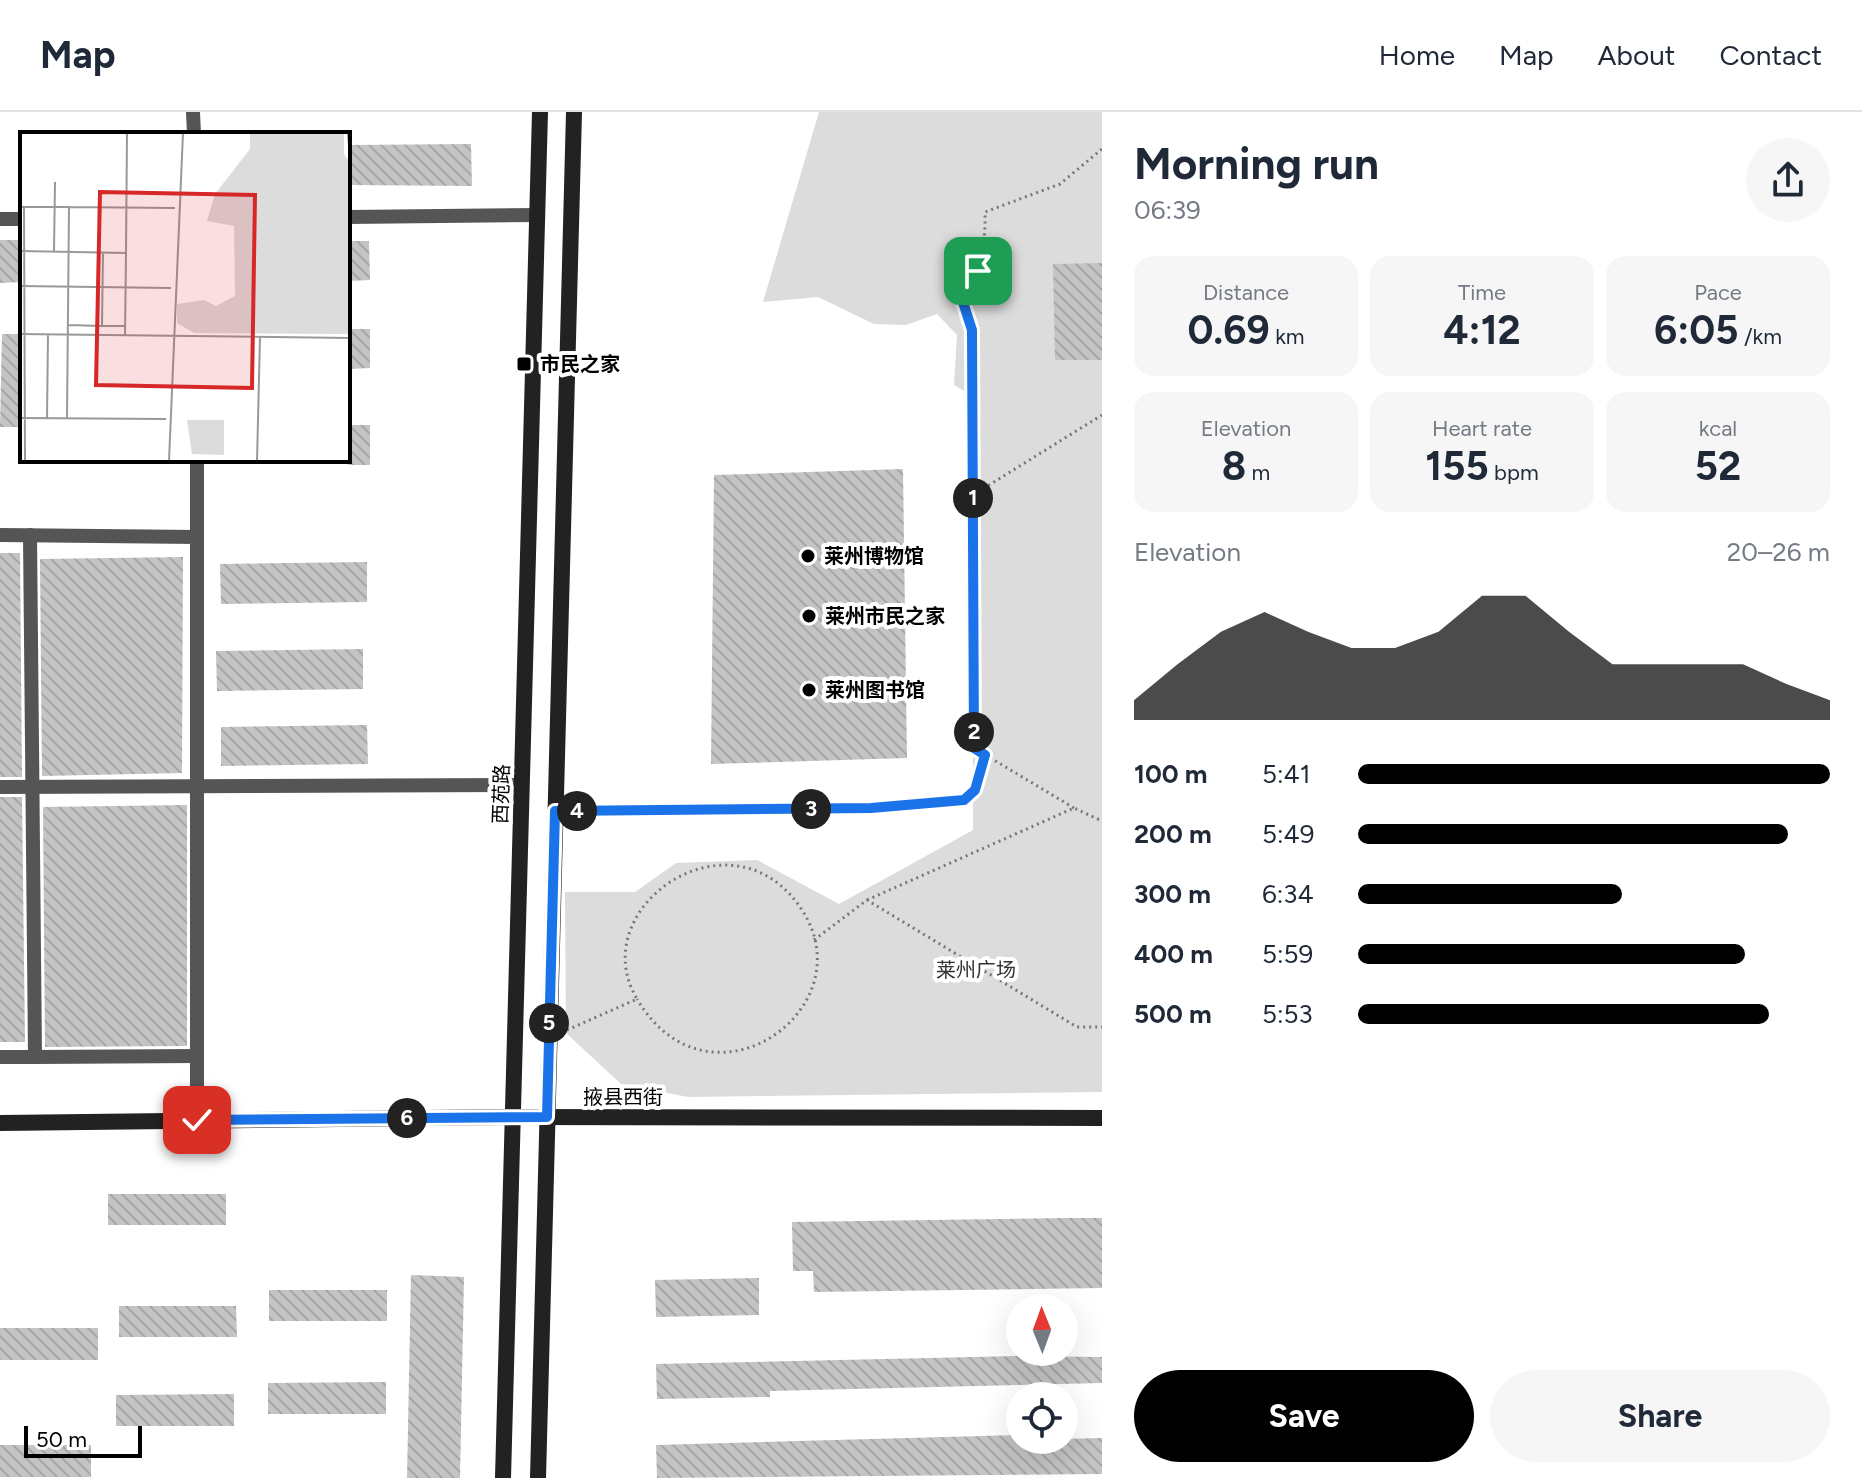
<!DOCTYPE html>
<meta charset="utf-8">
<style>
body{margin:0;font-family:Figtree,"Noto Sans SC",sans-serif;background:#f6f6f7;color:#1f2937;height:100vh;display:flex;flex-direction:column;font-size:30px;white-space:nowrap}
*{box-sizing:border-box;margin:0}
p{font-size:26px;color:#747a83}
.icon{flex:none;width:44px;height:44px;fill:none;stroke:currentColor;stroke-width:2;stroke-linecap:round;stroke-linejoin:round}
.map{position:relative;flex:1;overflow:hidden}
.details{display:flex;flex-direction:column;background:#fff;width:760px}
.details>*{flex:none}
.needle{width:52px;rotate:359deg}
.buttons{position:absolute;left:1006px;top:1182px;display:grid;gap:16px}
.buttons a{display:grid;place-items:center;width:72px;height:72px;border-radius:50%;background:#fff;box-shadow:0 8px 32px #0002;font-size:40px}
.scale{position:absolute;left:24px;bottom:20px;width:118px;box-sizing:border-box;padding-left:8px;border:4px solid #000;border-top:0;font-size:22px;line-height:28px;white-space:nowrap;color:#000;-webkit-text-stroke:6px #fff;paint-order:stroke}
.pin{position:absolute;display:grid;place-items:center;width:68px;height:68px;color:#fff;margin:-34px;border-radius:16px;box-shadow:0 4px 12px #0006}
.km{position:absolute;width:40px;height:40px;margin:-20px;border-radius:50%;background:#222;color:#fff;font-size:22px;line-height:40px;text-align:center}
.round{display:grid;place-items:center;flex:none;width:84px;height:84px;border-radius:42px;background:#f6f6f7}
.overview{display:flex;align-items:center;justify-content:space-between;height:136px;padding:0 32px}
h1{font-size:44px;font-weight:700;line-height:60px}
.metrics{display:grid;grid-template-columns:repeat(3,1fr);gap:12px;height:136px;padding:8px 32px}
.metrics div{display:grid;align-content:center;border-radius:20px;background:#f6f6f7;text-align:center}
.metrics b{font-size:40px;font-weight:700}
.metrics small{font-size:22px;font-weight:400}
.metrics p{font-size:22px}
.chart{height:224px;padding:16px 32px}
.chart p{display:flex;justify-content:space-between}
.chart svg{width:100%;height:144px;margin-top:8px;fill:#000;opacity:.7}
.button{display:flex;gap:16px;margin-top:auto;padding:16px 32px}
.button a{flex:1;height:92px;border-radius:48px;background:#000;color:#fff;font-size:32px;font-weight:700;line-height:92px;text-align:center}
.button a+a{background:#f6f6f7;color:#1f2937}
ul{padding:0 32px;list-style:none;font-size:26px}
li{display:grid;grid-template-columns:128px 96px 1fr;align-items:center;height:60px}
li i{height:20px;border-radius:10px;background:#000}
header{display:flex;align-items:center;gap:48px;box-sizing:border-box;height:112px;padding:0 40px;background:#fff;border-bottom:2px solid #e0e1e3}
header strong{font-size:38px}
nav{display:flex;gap:44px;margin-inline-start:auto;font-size:28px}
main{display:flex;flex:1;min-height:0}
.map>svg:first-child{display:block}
.park{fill:#dcdcdc}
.building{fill:url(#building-back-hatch)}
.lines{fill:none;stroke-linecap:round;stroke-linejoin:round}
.path{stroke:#777;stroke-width:3;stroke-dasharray:2 4;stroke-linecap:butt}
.street{stroke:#555;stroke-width:14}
.secondary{stroke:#222;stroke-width:16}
.route-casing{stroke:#fff;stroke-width:16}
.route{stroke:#1a73e8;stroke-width:10}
.poi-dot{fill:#000;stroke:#fff;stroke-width:3}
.labels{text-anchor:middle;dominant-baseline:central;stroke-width:8;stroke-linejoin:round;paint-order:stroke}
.poi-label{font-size:20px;font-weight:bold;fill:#000;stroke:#fff;text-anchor:start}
.street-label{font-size:20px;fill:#000;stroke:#fff}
.park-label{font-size:20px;fill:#333;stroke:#fff}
.inset-road{fill:none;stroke:#999;stroke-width:2}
.view{fill:#d62828;fill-opacity:0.15;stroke:#d62828;stroke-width:4}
.inset-edge{fill:none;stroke:#000;stroke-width:4}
</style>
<header>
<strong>Map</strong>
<nav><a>Home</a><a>Map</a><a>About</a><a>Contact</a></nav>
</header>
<main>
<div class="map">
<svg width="1102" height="1366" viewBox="0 0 1102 1366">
<defs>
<pattern id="building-back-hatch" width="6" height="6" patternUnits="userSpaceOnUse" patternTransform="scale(2)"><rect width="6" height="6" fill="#c4c4c4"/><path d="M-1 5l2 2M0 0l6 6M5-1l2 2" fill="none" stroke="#a7a7a7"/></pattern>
</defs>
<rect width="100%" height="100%" fill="#fff"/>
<path class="park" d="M 819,0 L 1102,0 L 1102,980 L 688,985 L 621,972 L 566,921 L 565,780 L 635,780 L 676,751 L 757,748 L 839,792 L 973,718 L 973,284 L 954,273 L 957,223 L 937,202 L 906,213 L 874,212 L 818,185 L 763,190 Z"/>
<g class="building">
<path d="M 471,32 L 472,74 L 348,73 L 348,33 Z"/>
<path d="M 0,128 L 22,128 L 22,170 L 0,171 Z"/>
<path d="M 348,129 L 369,129 L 370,168 L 348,169 Z"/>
<path d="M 1102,151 L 1102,248 L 1055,248 L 1053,152 Z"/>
<path d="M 348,217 L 370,217 L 370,256 L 348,257 Z"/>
<path d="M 2,222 L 22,222 L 22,315 L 0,315 Z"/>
<rect x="348" y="313" width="22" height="40"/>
<path d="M 903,357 L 907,646 L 711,652 L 714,363 Z"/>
<path d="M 0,441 L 20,441 L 22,665 L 0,665 Z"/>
<path d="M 183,445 L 182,661 L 42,664 L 40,447 Z"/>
<path d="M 367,450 L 367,490 L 221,492 L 220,452 Z"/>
<path d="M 363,537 L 363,577 L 217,579 L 216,539 Z"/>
<path d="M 367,613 L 368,652 L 221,654 L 221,615 Z"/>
<path d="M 0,685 L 22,685 L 25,930 L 0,930 Z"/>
<path d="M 187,693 L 187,934 L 45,935 L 43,695 Z"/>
<rect x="108" y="1082" width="118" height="31"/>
<path d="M 1064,1106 L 1102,1106 L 1102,1176 L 814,1180 L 813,1159 L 793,1159 L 792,1110 Z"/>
<path d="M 411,1163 L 464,1165 L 460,1366 L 407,1366 Z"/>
<path d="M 759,1166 L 759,1203 L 656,1205 L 655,1168 Z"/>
<rect x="269" y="1178" width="118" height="31"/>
<path d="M 119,1194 L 236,1194 L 237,1225 L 119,1225 Z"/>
<rect x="0" y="1216" width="98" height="32"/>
<path d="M 1021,1244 L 1102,1245 L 1102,1271 L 770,1279 L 770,1285 L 657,1287 L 656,1252 Z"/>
<path d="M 386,1270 L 386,1302 L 268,1302 L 268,1271 Z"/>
<path d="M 234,1282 L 234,1314 L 116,1314 L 116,1283 Z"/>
<path d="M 1020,1323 L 1020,1328 L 1102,1326 L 1102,1362 L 657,1366 L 656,1333 Z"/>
<rect x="0" y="1333" width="91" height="32"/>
</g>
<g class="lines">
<g class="path">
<path d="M 973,383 L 1102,303"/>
<path d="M 1074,696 L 974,636 L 972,218 L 961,184 C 980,155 986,134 985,100 L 1060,72 L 1102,37"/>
<path d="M 571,699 L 871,696 L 964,688 L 975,678 L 985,644"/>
<path d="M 867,788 L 1074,696 L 1102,709"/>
<path d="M 814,828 L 867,788 L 1077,915 L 1102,915"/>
<path d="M 567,918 L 637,887 C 582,795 733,692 802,798 C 867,897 709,1009 637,887"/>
</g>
<g class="street">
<path d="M 193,0 L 194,22"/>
<path d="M 348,105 L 537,103"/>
<path d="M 0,107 L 22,107"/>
<path d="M 197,348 L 197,425"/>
<path d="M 0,423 L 197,425 L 197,1008"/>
<path d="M 30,423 L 35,945 L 197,944"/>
<path d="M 0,675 L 521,673"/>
<path d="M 0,945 L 35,945"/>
</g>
<g class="secondary">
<path d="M 0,1011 L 512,1005 L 1102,1006"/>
<path d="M 503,1366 L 540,0"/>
<path d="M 538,1366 L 574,0"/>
</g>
</g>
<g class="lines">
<g class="route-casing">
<path id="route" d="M 197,1008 L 547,1005 L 555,699 L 871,696 L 964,688 L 975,678 L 985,643 L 974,636 L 972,218 L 961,184 L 978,159"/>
</g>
<use href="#route" class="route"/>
</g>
<g class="poi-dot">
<rect x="516" y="244" width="16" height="16" rx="4"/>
<circle cx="808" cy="444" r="8"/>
<circle cx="809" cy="504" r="8"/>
<circle cx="809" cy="578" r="8"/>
</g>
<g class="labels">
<g class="poi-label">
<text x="540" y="252">市民之家</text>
<text x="824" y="444">莱州博物馆</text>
<text x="825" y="504">莱州市民之家</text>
<text x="825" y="578">莱州图书馆</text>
</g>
<g class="street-label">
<text transform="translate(501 682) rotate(-88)">西苑路</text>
<text x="623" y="985">掖县西街</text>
</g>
<g class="park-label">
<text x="976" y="858">莱州广场</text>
</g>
</g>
<g transform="translate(20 20)">
<rect width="330" height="330" fill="#fff"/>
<path d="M 167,288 L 204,288 L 204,323 L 172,322 Z" fill="#dcdcdc"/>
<path d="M 230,1 L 324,1 L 324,22 L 330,31 L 330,202 L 174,201 L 157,191 L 157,172 L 184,168 L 196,174 L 215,164 L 214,94 L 187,89 L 195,62 L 230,17 Z" fill="#dcdcdc"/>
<path class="inset-road" d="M 328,1 L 330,26M 0,75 L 49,75 L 47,286M 4,75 L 5,329M 49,75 L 155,76M 0,119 L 106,121 L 105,203M 34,119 L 35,50M 83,120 L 82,194 L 105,194M 106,121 L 107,1M 0,154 L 151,156M 48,193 L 82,194M 0,202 L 330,206M 0,286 L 146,287M 27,286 L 28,202M 149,329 L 163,1M 237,329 L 240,205"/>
<path class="view" d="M 80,60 L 235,63 L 232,256 L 76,253 Z"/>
<rect width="330" height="330" class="inset-edge"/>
</g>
</svg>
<div class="buttons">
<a><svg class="needle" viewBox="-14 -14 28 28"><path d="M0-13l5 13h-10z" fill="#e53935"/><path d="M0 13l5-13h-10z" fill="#747a83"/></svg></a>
<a><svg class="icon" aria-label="locate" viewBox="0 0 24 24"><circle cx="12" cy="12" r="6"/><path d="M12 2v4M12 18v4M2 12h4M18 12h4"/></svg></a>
</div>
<div class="scale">50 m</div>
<div class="pin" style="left:978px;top:159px;background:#1e9e55"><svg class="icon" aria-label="arrive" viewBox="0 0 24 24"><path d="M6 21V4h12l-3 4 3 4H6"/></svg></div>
<div class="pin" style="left:197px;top:1008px;background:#d93025"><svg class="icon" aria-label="check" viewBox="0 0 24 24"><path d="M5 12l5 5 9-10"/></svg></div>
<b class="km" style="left:973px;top:386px">1</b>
<b class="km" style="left:974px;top:620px">2</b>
<b class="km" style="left:811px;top:697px">3</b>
<b class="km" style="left:577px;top:699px">4</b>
<b class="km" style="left:549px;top:911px">5</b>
<b class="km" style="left:407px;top:1006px">6</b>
</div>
<section class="details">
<div class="overview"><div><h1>Morning run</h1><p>06:39</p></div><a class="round"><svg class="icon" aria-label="share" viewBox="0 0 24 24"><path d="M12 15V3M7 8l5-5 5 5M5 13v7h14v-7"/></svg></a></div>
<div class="metrics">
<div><p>Distance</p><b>0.69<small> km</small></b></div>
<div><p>Time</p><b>4:12</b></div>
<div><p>Pace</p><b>6:05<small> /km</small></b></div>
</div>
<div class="metrics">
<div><p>Elevation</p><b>8<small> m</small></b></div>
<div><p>Heart rate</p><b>155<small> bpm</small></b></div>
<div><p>kcal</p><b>52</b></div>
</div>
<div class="chart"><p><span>Elevation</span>20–26 m</p>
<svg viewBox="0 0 160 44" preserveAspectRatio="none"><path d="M0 44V38L10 27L20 17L30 11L40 17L50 22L60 22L70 17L80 6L90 6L100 17L110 27L120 27L130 27L140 27L150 33L160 38V44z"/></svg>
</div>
<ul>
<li><b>100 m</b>5:41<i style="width:100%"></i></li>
<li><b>200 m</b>5:49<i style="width:91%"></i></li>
<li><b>300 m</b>6:34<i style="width:56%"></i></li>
<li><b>400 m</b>5:59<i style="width:82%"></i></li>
<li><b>500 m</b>5:53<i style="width:87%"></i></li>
</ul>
<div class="button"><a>Save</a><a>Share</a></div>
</section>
</main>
